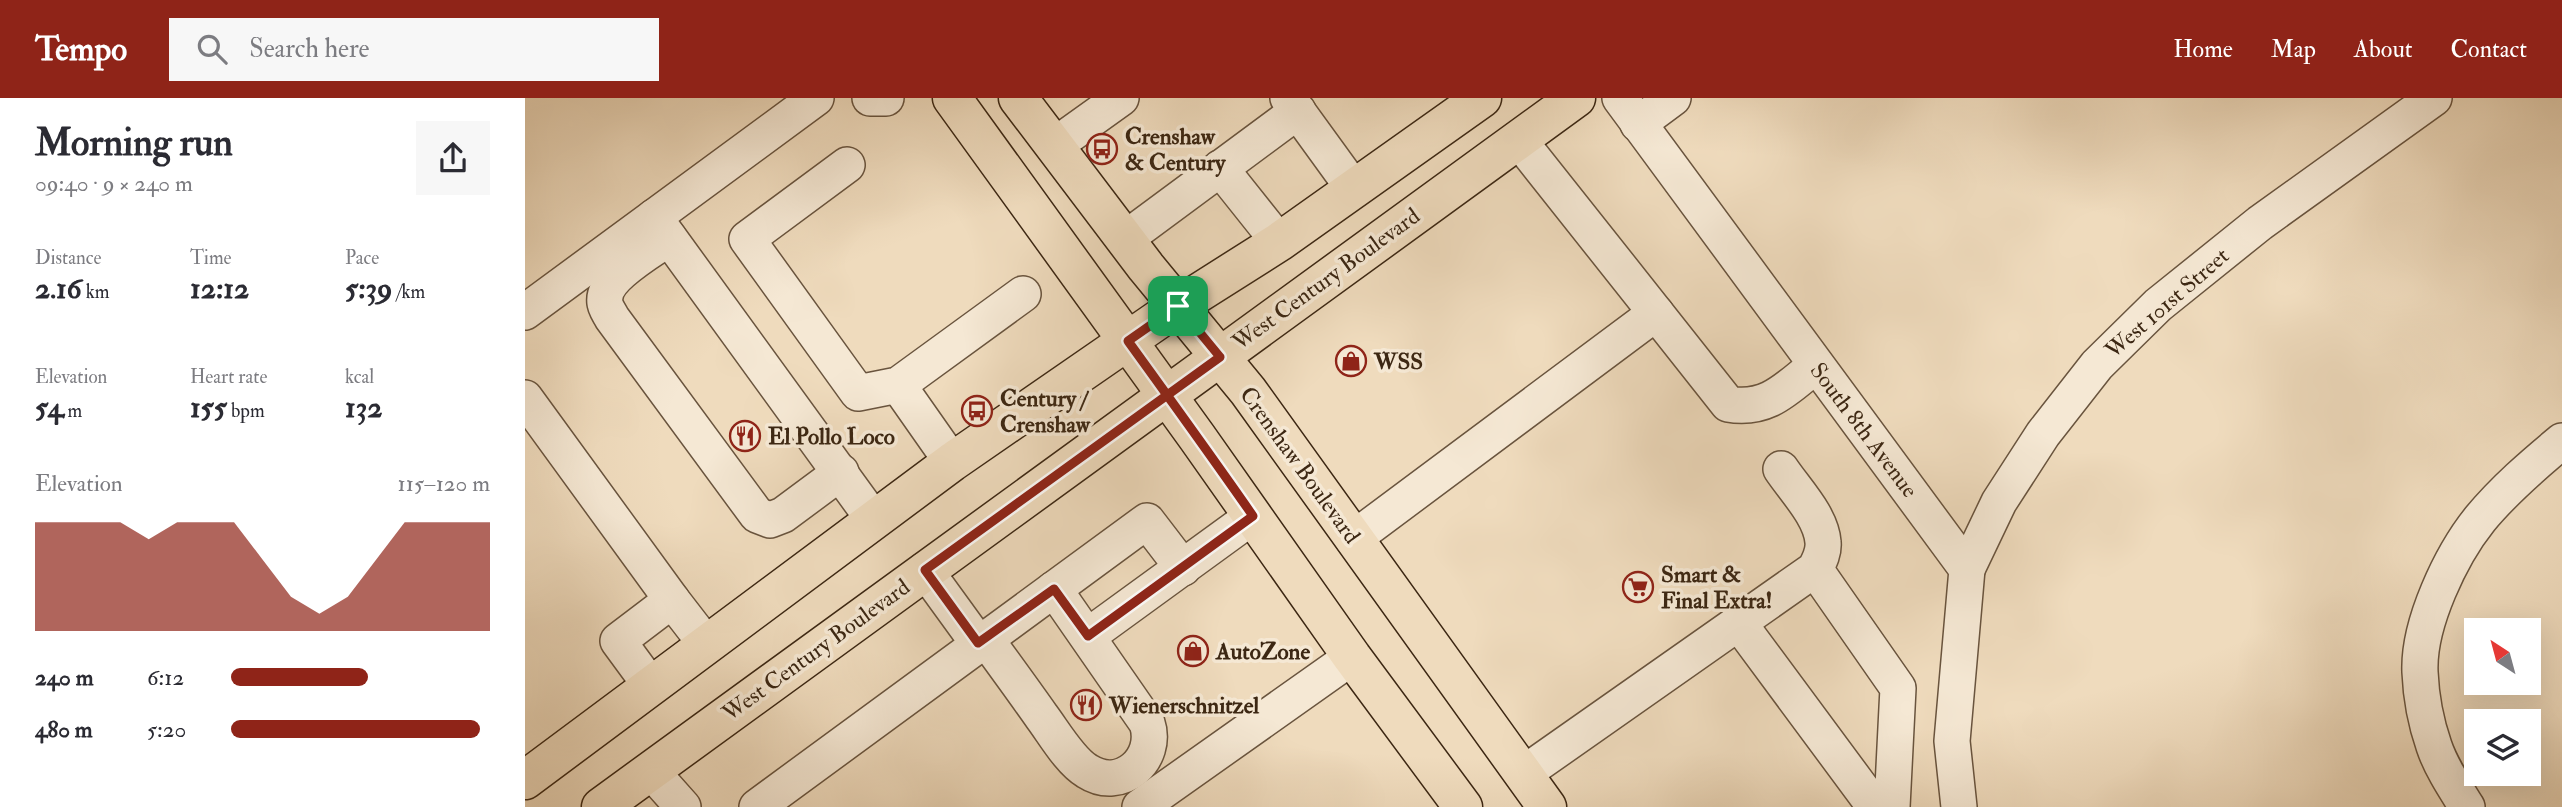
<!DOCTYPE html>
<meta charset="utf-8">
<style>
body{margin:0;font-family:"IM FELL Double Pica",serif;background:#f7f7f7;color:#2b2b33;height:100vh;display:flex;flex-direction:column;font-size:26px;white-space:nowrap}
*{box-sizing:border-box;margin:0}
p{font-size:23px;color:#7c7c81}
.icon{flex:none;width:38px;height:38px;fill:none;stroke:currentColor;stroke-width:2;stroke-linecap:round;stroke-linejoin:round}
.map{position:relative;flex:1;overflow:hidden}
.side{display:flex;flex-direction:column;background:#fff;width:525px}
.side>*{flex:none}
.needle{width:46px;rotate:324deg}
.buttons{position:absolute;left:1939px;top:520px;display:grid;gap:14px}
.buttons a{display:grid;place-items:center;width:77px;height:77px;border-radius:0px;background:#fff;box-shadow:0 7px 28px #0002;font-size:35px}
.pin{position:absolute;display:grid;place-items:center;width:60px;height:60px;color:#fff;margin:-30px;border-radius:14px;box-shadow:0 4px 10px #0006}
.round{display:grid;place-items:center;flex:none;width:74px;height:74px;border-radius:0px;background:#f7f7f7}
.head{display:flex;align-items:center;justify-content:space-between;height:119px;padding:0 35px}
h1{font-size:38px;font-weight:800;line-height:52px}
.stats{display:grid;grid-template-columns:repeat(3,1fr);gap:10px;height:119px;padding:7px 35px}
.stats div{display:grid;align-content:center}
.stats b{font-size:30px;font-weight:800}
.stats small{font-size:19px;font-weight:400}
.stats p{font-size:19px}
.chart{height:196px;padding:14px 35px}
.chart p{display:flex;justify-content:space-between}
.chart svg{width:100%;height:126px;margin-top:7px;fill:#8f2418;opacity:.7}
ul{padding:0 35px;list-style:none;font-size:23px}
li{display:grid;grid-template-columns:112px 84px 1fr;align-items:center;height:52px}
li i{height:18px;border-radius:9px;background:#8f2418}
header{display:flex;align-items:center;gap:42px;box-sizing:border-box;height:98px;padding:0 35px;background:#8f2418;color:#fff}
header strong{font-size:33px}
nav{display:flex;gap:38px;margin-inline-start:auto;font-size:24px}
.search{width:490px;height:63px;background:#f7f7f7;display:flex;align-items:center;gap:18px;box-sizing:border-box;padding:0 24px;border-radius:0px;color:#7c7c81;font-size:26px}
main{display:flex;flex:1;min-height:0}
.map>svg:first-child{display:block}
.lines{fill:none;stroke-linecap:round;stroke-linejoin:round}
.minor-casing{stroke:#69543e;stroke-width:38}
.major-casing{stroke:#3c2713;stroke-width:41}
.minor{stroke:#f5e8d4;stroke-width:35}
.major{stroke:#efdbbd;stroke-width:38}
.route-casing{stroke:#fff;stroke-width:14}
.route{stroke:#8f2418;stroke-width:9}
.labels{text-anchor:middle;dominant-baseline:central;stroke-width:7;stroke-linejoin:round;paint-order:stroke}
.poi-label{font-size:23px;font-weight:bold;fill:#3c2713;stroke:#f5e8d4;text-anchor:start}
.street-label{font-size:23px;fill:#3c2713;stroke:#f5e8d4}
</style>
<header>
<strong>Tempo</strong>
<div class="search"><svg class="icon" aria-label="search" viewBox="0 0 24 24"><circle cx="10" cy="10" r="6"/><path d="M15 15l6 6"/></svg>Search here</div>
<nav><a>Home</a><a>Map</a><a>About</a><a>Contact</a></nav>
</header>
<main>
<section class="side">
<div class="head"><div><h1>Morning run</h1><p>09:40 · 9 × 240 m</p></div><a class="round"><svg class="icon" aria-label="share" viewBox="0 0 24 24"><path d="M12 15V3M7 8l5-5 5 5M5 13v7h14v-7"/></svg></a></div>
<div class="stats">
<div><p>Distance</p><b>2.16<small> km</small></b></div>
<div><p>Time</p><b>12:12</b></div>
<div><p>Pace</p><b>5:39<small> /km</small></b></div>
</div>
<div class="stats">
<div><p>Elevation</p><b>54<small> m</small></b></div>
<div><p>Heart rate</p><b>155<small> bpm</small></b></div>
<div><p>kcal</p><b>132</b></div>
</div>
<div class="chart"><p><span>Elevation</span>115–120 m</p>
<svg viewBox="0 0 160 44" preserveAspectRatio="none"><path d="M0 44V6L10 6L20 6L30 6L40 12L50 6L60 6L70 6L80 19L90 32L100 38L110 32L120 19L130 6L140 6L150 6L160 6V44z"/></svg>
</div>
<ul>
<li><b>240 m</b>6:12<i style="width:53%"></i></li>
<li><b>480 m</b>5:20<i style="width:96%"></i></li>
</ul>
</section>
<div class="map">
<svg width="2037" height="709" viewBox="0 0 2037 709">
<rect width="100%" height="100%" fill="#efdbbd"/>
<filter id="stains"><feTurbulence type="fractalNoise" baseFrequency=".00286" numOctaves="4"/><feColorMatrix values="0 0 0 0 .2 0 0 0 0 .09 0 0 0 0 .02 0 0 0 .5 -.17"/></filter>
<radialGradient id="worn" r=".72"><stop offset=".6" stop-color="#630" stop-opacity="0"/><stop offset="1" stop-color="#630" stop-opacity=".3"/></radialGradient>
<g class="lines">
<g class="minor-casing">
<g id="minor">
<path d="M 345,0 L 361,0"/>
<path d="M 763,0 L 829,91"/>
<path d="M 1095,0 L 1442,471 L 1427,643 L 1434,709"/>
<path d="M 1113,26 L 1148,0"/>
<path d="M 993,41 L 1131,215"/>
<path d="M 529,48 L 596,0"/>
<path d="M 322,67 L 222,141 L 333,295 L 373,287 L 498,196"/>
<path d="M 695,70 L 754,144"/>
<path d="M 129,119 L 349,422"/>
<path d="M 144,140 C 126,153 76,180 80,205 C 80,209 85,216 87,220 L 232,417 L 245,422 L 258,417 L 316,374"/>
<path d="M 600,141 L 773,13"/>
<path d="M 0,214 L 291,0"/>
<path d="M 373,287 L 427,364"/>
<path d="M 0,300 L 147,502 L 93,543 L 126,588"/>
<path d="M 828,441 L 1131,215 L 1203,306 C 1243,313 1262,290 1291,267"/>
<path d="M 1290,471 L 1373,590 L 1367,709"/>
<path d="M 1442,471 L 1474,404 L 1518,336 L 1572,267 L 1633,207 L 1735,125 L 1909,0"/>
<path d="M 400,472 L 453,545"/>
<path d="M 147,502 L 181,546"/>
<path d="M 1213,524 L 1350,709"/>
<path d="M 563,538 L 728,418"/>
<path d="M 460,540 C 479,566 498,592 517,619 C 529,635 545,663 562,673 C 596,695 634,661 622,625 L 529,491"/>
<path d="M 126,673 L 158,709"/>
<path d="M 998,676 L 1290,471 C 1295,462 1299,454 1298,444 C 1296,418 1270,392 1256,371"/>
<path d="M 232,709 L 622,423 L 658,470"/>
<path d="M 615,709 L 827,559"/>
<path d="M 1942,709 C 1930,690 1916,669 1909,648 C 1901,625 1896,598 1895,574 C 1893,526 1926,457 1955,421 C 1979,392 2008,367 2037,343"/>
</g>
</g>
<g class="major-casing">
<g id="major">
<path d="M 427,0 L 672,339 L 827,559 L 938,709"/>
<path d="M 493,0 L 621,169 L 723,293 L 1022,709"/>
<path d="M 0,682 L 427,364 L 653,208 L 754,144 L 957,0"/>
<path d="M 76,709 L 1051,0"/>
</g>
</g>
<use href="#minor" class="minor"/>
<use href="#major" class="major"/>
</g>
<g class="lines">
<g class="route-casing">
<path id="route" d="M 653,208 L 603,243 C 645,301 687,359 728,418 L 563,538 L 529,491 L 453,545 L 400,472 L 695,259 L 653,208"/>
</g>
<use href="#route" class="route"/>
</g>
<defs>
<g id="bus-ring" transform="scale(1.575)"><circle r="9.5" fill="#f5e8d4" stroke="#8f2418" stroke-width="1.5"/><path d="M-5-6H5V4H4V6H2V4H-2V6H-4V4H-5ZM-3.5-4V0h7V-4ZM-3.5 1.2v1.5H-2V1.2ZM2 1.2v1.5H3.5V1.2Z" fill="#8f2418"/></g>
<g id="shop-ring" transform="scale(1.575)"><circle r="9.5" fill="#f5e8d4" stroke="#8f2418" stroke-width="1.5"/><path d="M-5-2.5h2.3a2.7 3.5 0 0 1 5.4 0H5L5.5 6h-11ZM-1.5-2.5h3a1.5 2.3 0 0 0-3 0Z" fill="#8f2418"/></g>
<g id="restaurant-ring" transform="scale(1.575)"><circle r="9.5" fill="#f5e8d4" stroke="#8f2418" stroke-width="1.5"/><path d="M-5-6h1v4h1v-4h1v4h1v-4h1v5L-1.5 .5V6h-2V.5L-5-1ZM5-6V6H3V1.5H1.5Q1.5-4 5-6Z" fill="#8f2418"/></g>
<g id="supermarket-ring" transform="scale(1.575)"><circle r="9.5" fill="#f5e8d4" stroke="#8f2418" stroke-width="1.5"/><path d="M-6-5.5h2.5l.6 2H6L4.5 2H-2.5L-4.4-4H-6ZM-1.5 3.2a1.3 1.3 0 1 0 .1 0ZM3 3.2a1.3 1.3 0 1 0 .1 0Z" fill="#8f2418"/></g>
</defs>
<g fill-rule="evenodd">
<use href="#bus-ring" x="577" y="51"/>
<use href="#shop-ring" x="826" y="263"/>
<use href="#bus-ring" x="452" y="313"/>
<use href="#restaurant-ring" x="220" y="338"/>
<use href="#supermarket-ring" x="1113" y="489"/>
<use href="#shop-ring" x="668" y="553"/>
<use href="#restaurant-ring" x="561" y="607"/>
</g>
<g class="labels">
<g class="poi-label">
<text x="600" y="38">Crenshaw<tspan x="600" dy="26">&amp; Century</tspan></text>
<text x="849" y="263">WSS</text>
<text x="475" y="300">Century /<tspan x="475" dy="26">Crenshaw</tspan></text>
<text x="243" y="338">El Pollo Loco</text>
<text x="1136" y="476">Smart &amp;<tspan x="1136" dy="26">Final Extra!</tspan></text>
<text x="691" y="553">AutoZone</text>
<text x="584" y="607">Wienerschnitzel</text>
</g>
<g class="street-label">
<text transform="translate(801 181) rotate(-36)">West Century Boulevard</text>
<text transform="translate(1642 205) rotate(-41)">West 101st Street</text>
<text transform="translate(1339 332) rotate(53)">South 8th Avenue</text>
<text transform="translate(775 367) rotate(54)">Crenshaw Boulevard</text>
<text transform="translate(291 552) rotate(-36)">West Century Boulevard</text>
</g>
</g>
<rect width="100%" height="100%" filter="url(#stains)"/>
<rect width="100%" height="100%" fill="url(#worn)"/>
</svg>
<div class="buttons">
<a><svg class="needle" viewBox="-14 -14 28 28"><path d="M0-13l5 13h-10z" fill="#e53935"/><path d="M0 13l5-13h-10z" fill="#7c7c81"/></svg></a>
<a><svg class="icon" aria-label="layers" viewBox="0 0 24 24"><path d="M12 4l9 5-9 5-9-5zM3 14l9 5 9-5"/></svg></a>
</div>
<div class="pin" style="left:653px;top:208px;background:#1e9e55"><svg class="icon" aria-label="arrive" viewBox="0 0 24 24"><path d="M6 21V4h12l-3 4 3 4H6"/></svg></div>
</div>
</main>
